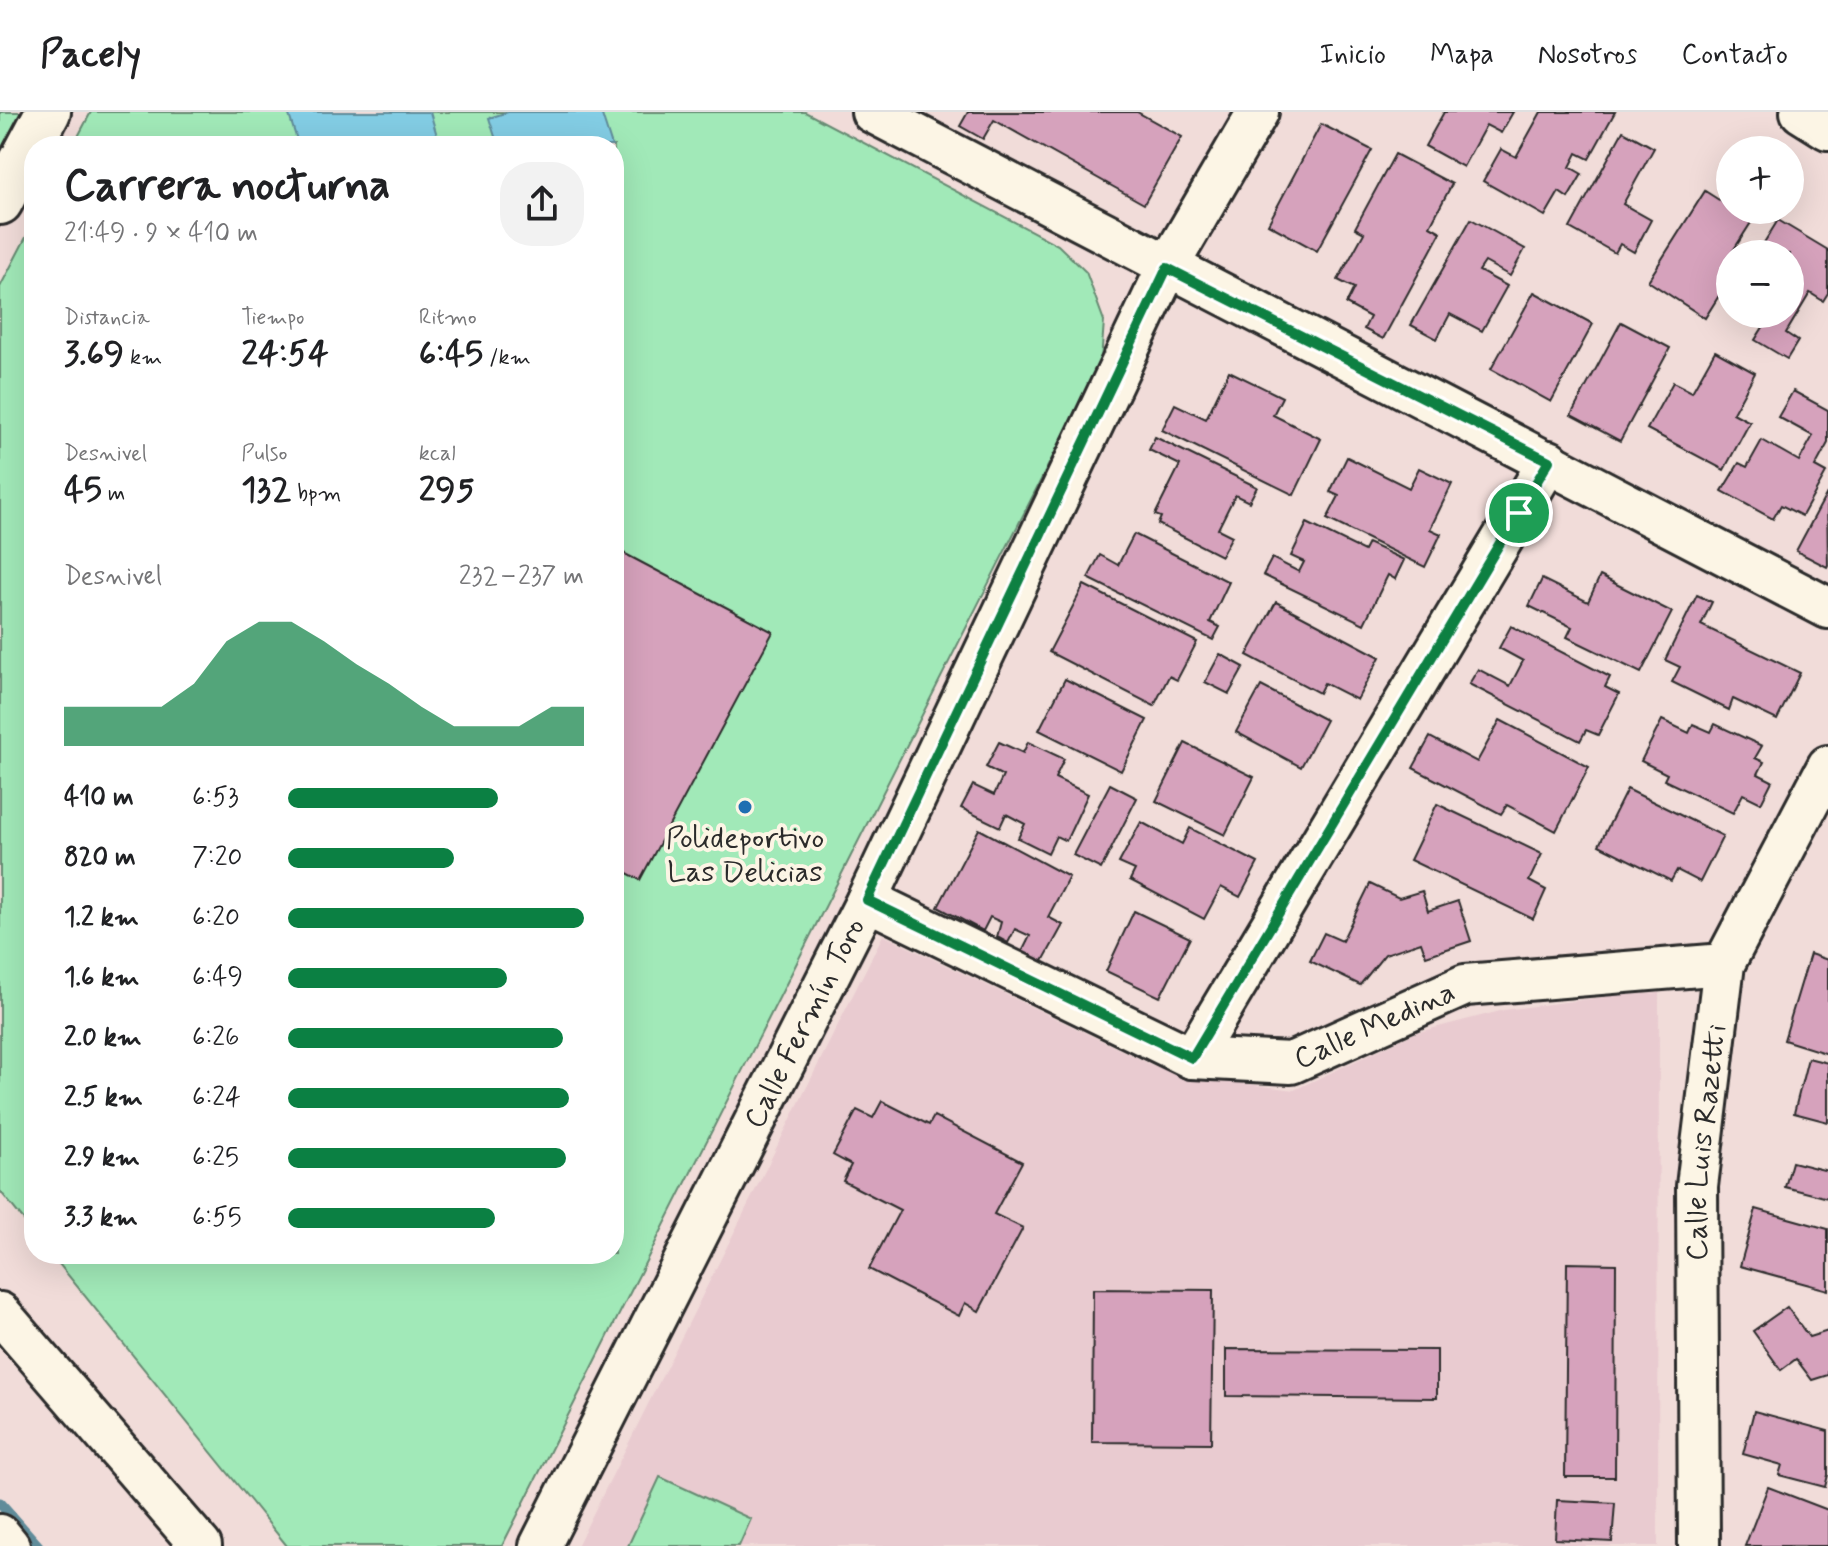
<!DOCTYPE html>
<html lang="es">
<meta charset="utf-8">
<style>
body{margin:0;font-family:Mynerve,sans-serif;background:#f2f2f2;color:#202124;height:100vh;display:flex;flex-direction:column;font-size:30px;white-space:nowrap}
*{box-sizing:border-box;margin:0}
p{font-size:26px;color:#757577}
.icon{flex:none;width:44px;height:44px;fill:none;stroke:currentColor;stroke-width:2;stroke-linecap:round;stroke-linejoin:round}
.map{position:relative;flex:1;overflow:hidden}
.panel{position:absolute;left:24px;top:24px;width:600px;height:1128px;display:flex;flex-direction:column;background:#fff;border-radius:32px;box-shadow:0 8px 32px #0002}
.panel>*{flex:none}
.fabs{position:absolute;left:1716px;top:24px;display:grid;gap:16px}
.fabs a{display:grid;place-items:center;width:88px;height:88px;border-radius:50%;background:#fff;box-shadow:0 8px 32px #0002;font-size:40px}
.pin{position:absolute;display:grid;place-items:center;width:68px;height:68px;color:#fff;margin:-34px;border:4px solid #fff;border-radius:50%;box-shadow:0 2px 8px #0007}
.round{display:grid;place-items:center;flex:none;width:84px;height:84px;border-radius:32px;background:#f2f2f2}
.overview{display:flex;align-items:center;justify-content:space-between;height:136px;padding:0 40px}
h1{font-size:44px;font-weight:700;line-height:60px}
.metrics{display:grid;grid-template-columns:repeat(3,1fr);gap:12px;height:136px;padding:8px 40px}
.metrics div{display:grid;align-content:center}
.metrics b{font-size:34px;font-weight:700}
.metrics small{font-size:22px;font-weight:400}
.metrics p{font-size:22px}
.chart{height:224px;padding:16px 40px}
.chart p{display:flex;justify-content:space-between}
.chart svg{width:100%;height:144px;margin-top:8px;fill:#0b8043;opacity:.7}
ul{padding:0 40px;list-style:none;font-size:26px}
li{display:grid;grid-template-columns:128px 96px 1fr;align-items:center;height:60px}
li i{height:20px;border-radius:10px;background:#0b8043}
header{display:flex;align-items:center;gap:48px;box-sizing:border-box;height:112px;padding:0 40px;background:#fff;border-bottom:2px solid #e0e0e0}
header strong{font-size:38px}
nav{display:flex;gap:44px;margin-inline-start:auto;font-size:28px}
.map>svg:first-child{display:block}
.built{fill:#e9cbd0}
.green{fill:#a1e9b8;stroke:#668a72;stroke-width:2}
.water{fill:#83cde4;stroke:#608c9a;stroke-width:2}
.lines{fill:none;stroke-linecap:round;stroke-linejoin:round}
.stream{stroke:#608c9a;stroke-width:11}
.building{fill:#d6a2bc;stroke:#2b2b2b;stroke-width:2}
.street-casing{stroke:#2b2b2b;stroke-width:46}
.primary-casing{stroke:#2b2b2b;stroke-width:50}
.street{stroke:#fcf5e5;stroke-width:40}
.primary{stroke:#fcf5e5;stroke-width:44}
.route-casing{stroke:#fff;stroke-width:16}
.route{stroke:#0b8043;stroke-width:10}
.poi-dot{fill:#1f6fb2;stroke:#fcf5e5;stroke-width:3}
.labels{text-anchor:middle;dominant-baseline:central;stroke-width:8;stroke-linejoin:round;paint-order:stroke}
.poi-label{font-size:30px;fill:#2b2b2b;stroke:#fcf5e5}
.street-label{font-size:30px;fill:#2b2b2b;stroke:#fcf5e5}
</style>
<header>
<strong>Pacely</strong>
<nav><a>Inicio</a><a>Mapa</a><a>Nosotros</a><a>Contacto</a></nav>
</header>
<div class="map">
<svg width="1828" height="1434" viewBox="0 0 1828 1434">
<rect width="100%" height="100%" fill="#f1dcd9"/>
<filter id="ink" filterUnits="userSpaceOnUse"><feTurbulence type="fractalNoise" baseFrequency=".0125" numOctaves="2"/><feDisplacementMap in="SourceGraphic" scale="16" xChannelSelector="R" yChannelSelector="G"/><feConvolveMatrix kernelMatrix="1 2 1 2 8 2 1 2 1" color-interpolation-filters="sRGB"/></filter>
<g filter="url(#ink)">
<path class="built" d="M 883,823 L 1152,953 L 1223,969 L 1294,978 L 1415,921 L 1504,898 L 1619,883 L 1659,881 L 1658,1434 L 577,1434 Z"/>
<g class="green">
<path d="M 0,0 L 39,0 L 0,75 Z"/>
<path d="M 91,0 L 805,0 L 1058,133 L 1086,160 L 1104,209 L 1101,249 L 502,1434 L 287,1434 L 51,1142 L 614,1142 L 614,34 L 73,34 Z"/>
<path d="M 34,110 L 34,1121 L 0,1079 L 0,175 Z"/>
<path d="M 660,1365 L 751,1407 L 739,1434 L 628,1434 Z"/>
</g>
<g class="water">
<path d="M 288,0 L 430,0 L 440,34 L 299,34 Z"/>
<path d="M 508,0 L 601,0 L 612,34 L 498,34 L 489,6 Z"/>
</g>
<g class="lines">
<path class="stream" d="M 0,1391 L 38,1434"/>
</g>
<g class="building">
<path d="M 968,0 L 1137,0 L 1182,25 L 1144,92 L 994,8 L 983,27 L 960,14 Z"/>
<path d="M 1444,0 L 1513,0 L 1501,21 L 1486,13 L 1463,55 L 1425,34 Z"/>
<path d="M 1541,0 L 1615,0 L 1589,47 L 1577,41 L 1570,55 L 1582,62 L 1568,86 L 1559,80 L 1545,104 L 1483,69 L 1501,37 L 1516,45 Z"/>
<path d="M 1321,12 L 1372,38 L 1317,139 L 1268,112 Z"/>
<path d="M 1623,19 L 1654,36 L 1623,92 L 1651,108 L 1634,140 L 1620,132 L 1615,141 L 1570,116 Z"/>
<path d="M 1395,42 L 1452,72 L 1430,114 L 1441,120 L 1383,227 L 1364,217 L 1370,205 L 1346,192 L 1354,176 L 1338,168 L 1364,121 L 1355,116 Z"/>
<path d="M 1705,79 L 1730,95 L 1730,98 L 1735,98 L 1752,109 L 1733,139 L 1738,142 L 1730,142 L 1730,166 L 1705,206 L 1648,169 Z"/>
<path d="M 1471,107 L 1525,137 L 1510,164 L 1485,150 L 1479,159 L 1507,174 L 1482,219 L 1450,202 L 1437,227 L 1411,213 Z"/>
<path d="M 1778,108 L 1828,138 L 1828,181 L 1823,189 L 1810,181 L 1786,221 L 1798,229 L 1787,247 L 1755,228 L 1765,212 L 1749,202 L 1790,202 L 1790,142 L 1757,142 Z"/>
<path d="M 1534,180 L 1593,212 L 1551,290 L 1491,257 Z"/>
<path d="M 1621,210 L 1670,236 L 1620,329 L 1571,303 Z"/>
<path d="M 1715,239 L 1755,261 L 1733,301 L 1750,310 L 1724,358 L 1647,317 L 1673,270 L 1692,280 Z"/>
<path d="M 1229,259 L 1282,285 L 1273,303 L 1321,327 L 1294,383 L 1162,318 L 1175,292 L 1206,307 Z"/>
<path d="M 1793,279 L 1828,298 L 1828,331 L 1815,355 L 1826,361 L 1802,404 L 1781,393 L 1773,407 L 1722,379 L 1739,351 L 1747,355 L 1762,328 L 1799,349 L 1813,324 L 1778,305 Z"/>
<path d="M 1155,325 L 1257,375 L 1249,390 L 1235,383 L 1218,417 L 1232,424 L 1221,444 L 1158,412 L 1161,405 L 1155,403 L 1180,353 L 1149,338 Z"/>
<path d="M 1347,345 L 1409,376 L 1419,356 L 1452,372 L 1430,417 L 1441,422 L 1425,455 L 1327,407 L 1339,384 L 1330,380 Z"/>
<path d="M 1827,381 L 1828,453 L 1827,455 L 1796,439 Z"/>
<path d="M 1307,411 L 1364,439 L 1368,431 L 1404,448 L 1395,467 L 1388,463 L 1364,512 L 1263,463 L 1272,446 L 1299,460 L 1304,450 L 1291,444 Z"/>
<path d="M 1134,422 L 1229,470 L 1210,510 L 1220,515 L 1213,528 L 1088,466 L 1100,443 L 1118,453 Z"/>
<path d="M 614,436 L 773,520 L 640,768 L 614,754 Z"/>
<path d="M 1600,464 L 1672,500 L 1641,561 L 1567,525 L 1572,515 L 1529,494 L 1542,467 L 1588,490 Z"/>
<path d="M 1084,473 L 1197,530 L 1177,568 L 1169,564 L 1154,594 L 1049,540 Z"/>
<path d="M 1697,483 L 1712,490 L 1701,513 L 1800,561 L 1777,608 L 1733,587 L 1729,598 L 1672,570 L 1680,555 L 1665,548 Z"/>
<path d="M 1276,490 L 1380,545 L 1357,588 L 1324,571 L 1319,581 L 1247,543 Z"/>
<path d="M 1511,514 L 1610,565 L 1605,575 L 1619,582 L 1598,623 L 1586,618 L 1580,629 L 1469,572 L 1478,557 L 1510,574 L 1523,549 L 1499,536 Z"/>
<path d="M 1220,542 L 1244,555 L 1229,582 L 1205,570 Z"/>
<path d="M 1065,567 L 1147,608 L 1121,659 L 1039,618 Z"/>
<path d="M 1261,574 L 1326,608 L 1301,655 L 1236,620 Z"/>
<path d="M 1500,608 L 1589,655 L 1556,719 L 1507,693 L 1501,702 L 1413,656 L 1430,625 L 1477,650 Z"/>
<path d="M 1662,608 L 1689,621 L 1693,612 L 1711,620 L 1715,612 L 1762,634 L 1755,646 L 1764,650 L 1758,662 L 1772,669 L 1761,691 L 1743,682 L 1733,701 L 1664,668 L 1667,662 L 1641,649 Z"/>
<path d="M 999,630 L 1023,641 L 1028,630 L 1064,647 L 1055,666 L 1088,682 L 1066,729 L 1056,724 L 1048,741 L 1018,726 L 1025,712 L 1006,702 L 1000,715 L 961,696 L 973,673 L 994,683 L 1003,664 L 986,655 Z"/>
<path d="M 1185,631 L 1254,665 L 1225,723 L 1156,689 Z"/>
<path d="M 1110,672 L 1137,686 L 1101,757 L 1073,743 Z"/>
<path d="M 1627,677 L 1723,724 L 1700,770 L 1677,758 L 1671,769 L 1599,733 Z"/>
<path d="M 1437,692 L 1542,742 L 1529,769 L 1546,778 L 1533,807 L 1410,748 Z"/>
<path d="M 1141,710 L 1182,732 L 1190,716 L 1258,751 L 1240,785 L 1221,775 L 1204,807 L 1130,768 L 1135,758 L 1119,751 Z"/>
<path d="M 979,717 L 1069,765 L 1048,805 L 1063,813 L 1042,851 L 1022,840 L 1030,824 L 1015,817 L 1008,831 L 997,825 L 1001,810 L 990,805 L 983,819 L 938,795 Z"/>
<path d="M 1370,772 L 1399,786 L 1422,779 L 1428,799 L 1458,789 L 1471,829 L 1426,844 L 1421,830 L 1385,842 L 1360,873 L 1310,849 L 1324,821 L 1342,829 Z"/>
<path d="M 1134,799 L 1190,826 L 1160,885 L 1106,859 Z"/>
<path d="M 1810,842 L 1828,848 L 1828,942 L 1784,928 Z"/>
<path d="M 1808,946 L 1828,951 L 1828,1010 L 1794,1001 Z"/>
<path d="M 882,989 L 929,1013 L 934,1004 L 1022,1050 L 994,1102 L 1023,1116 L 979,1199 L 965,1191 L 959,1204 L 869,1157 L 900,1098 L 843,1069 L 851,1053 L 833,1043 L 857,998 L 873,1006 Z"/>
<path d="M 1792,1050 L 1828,1059 L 1828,1086 L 1785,1075 Z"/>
<path d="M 1756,1097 L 1828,1117 L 1828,1178 L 1740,1154 Z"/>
<path d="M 1567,1151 L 1616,1152 L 1615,1365 L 1565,1365 Z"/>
<path d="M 1093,1177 L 1213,1178 L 1211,1331 L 1092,1330 Z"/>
<path d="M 1787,1195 L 1809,1225 L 1828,1219 L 1828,1263 L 1812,1268 L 1796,1247 L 1781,1258 L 1753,1219 Z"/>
<path d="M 1226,1237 L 1437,1238 L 1437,1286 L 1226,1284 Z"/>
<path d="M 1754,1299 L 1828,1319 L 1828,1363 L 1825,1375 L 1779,1363 L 1782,1353 L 1743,1342 Z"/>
<path d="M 1768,1375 L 1828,1398 L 1828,1434 L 1745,1434 Z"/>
<path d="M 1557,1388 L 1615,1391 L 1612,1430 L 1555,1427 Z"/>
</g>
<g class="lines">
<g class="street-casing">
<g id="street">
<path d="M 872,0 C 1190,168 1510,329 1828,496"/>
<path d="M 1801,0 L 1828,17"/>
<path id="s1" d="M 867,788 L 1192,946 L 1291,951 L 1465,873 L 1724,852"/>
<path d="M 1192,946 L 1549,349"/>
<path d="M 0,1201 L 201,1434"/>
<path d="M 0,1423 L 9,1434"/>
<path id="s2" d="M 540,1434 L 867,788 L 1167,156 L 1258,0"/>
<path id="s3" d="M 1699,1434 L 1697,1074 L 1724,852 L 1828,654"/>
</g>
</g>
<g class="primary-casing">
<path id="primary" d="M 0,90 L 48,0"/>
</g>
<use href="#street" class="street"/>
<use href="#primary" class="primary"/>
</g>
</g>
<g class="lines" filter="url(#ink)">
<g class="route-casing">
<path id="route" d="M 1167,156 L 1549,349 L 1192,946 L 867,788 Z"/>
</g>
<use href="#route" class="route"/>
</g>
<circle class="poi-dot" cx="745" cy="695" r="8"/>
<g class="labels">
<g class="poi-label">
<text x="745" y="726">Polideportivo<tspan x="745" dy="34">Las Delicias</tspan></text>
</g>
<g class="street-label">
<text stroke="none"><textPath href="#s2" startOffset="586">Calle Fermín Toro</textPath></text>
<text stroke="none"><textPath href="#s1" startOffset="552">Calle Medina</textPath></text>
<text stroke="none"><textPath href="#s3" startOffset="404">Calle Luis Razetti</textPath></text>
</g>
</g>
</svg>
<div class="fabs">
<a>+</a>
<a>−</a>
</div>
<div class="pin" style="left:1519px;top:401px;background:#1e9e55"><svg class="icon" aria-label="arrive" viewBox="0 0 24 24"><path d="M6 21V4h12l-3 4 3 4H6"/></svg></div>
<section class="panel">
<div class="overview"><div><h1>Carrera nocturna</h1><p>21:49 · 9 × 410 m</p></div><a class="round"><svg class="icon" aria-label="share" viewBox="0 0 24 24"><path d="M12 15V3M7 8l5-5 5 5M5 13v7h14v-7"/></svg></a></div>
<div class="metrics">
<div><p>Distancia</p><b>3.69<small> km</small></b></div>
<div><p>Tiempo</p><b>24:54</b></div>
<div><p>Ritmo</p><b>6:45<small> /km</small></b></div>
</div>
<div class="metrics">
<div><p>Desnivel</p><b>45<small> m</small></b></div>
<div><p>Pulso</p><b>132<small> bpm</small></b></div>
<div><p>kcal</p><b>295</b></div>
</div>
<div class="chart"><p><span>Desnivel</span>232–237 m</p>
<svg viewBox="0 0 160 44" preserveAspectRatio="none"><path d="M0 44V32L10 32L20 32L30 32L40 25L50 12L60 6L70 6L80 12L90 19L100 25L110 32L120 38L130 38L140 38L150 32L160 32V44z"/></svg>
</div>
<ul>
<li><b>410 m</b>6:53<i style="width:71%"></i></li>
<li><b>820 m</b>7:20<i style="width:56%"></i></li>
<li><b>1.2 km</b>6:20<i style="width:100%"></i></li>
<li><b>1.6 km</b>6:49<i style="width:74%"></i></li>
<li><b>2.0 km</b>6:26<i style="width:93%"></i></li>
<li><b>2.5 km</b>6:24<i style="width:95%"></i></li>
<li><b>2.9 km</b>6:25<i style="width:94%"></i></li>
<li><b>3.3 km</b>6:55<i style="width:70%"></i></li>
</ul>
</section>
</div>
